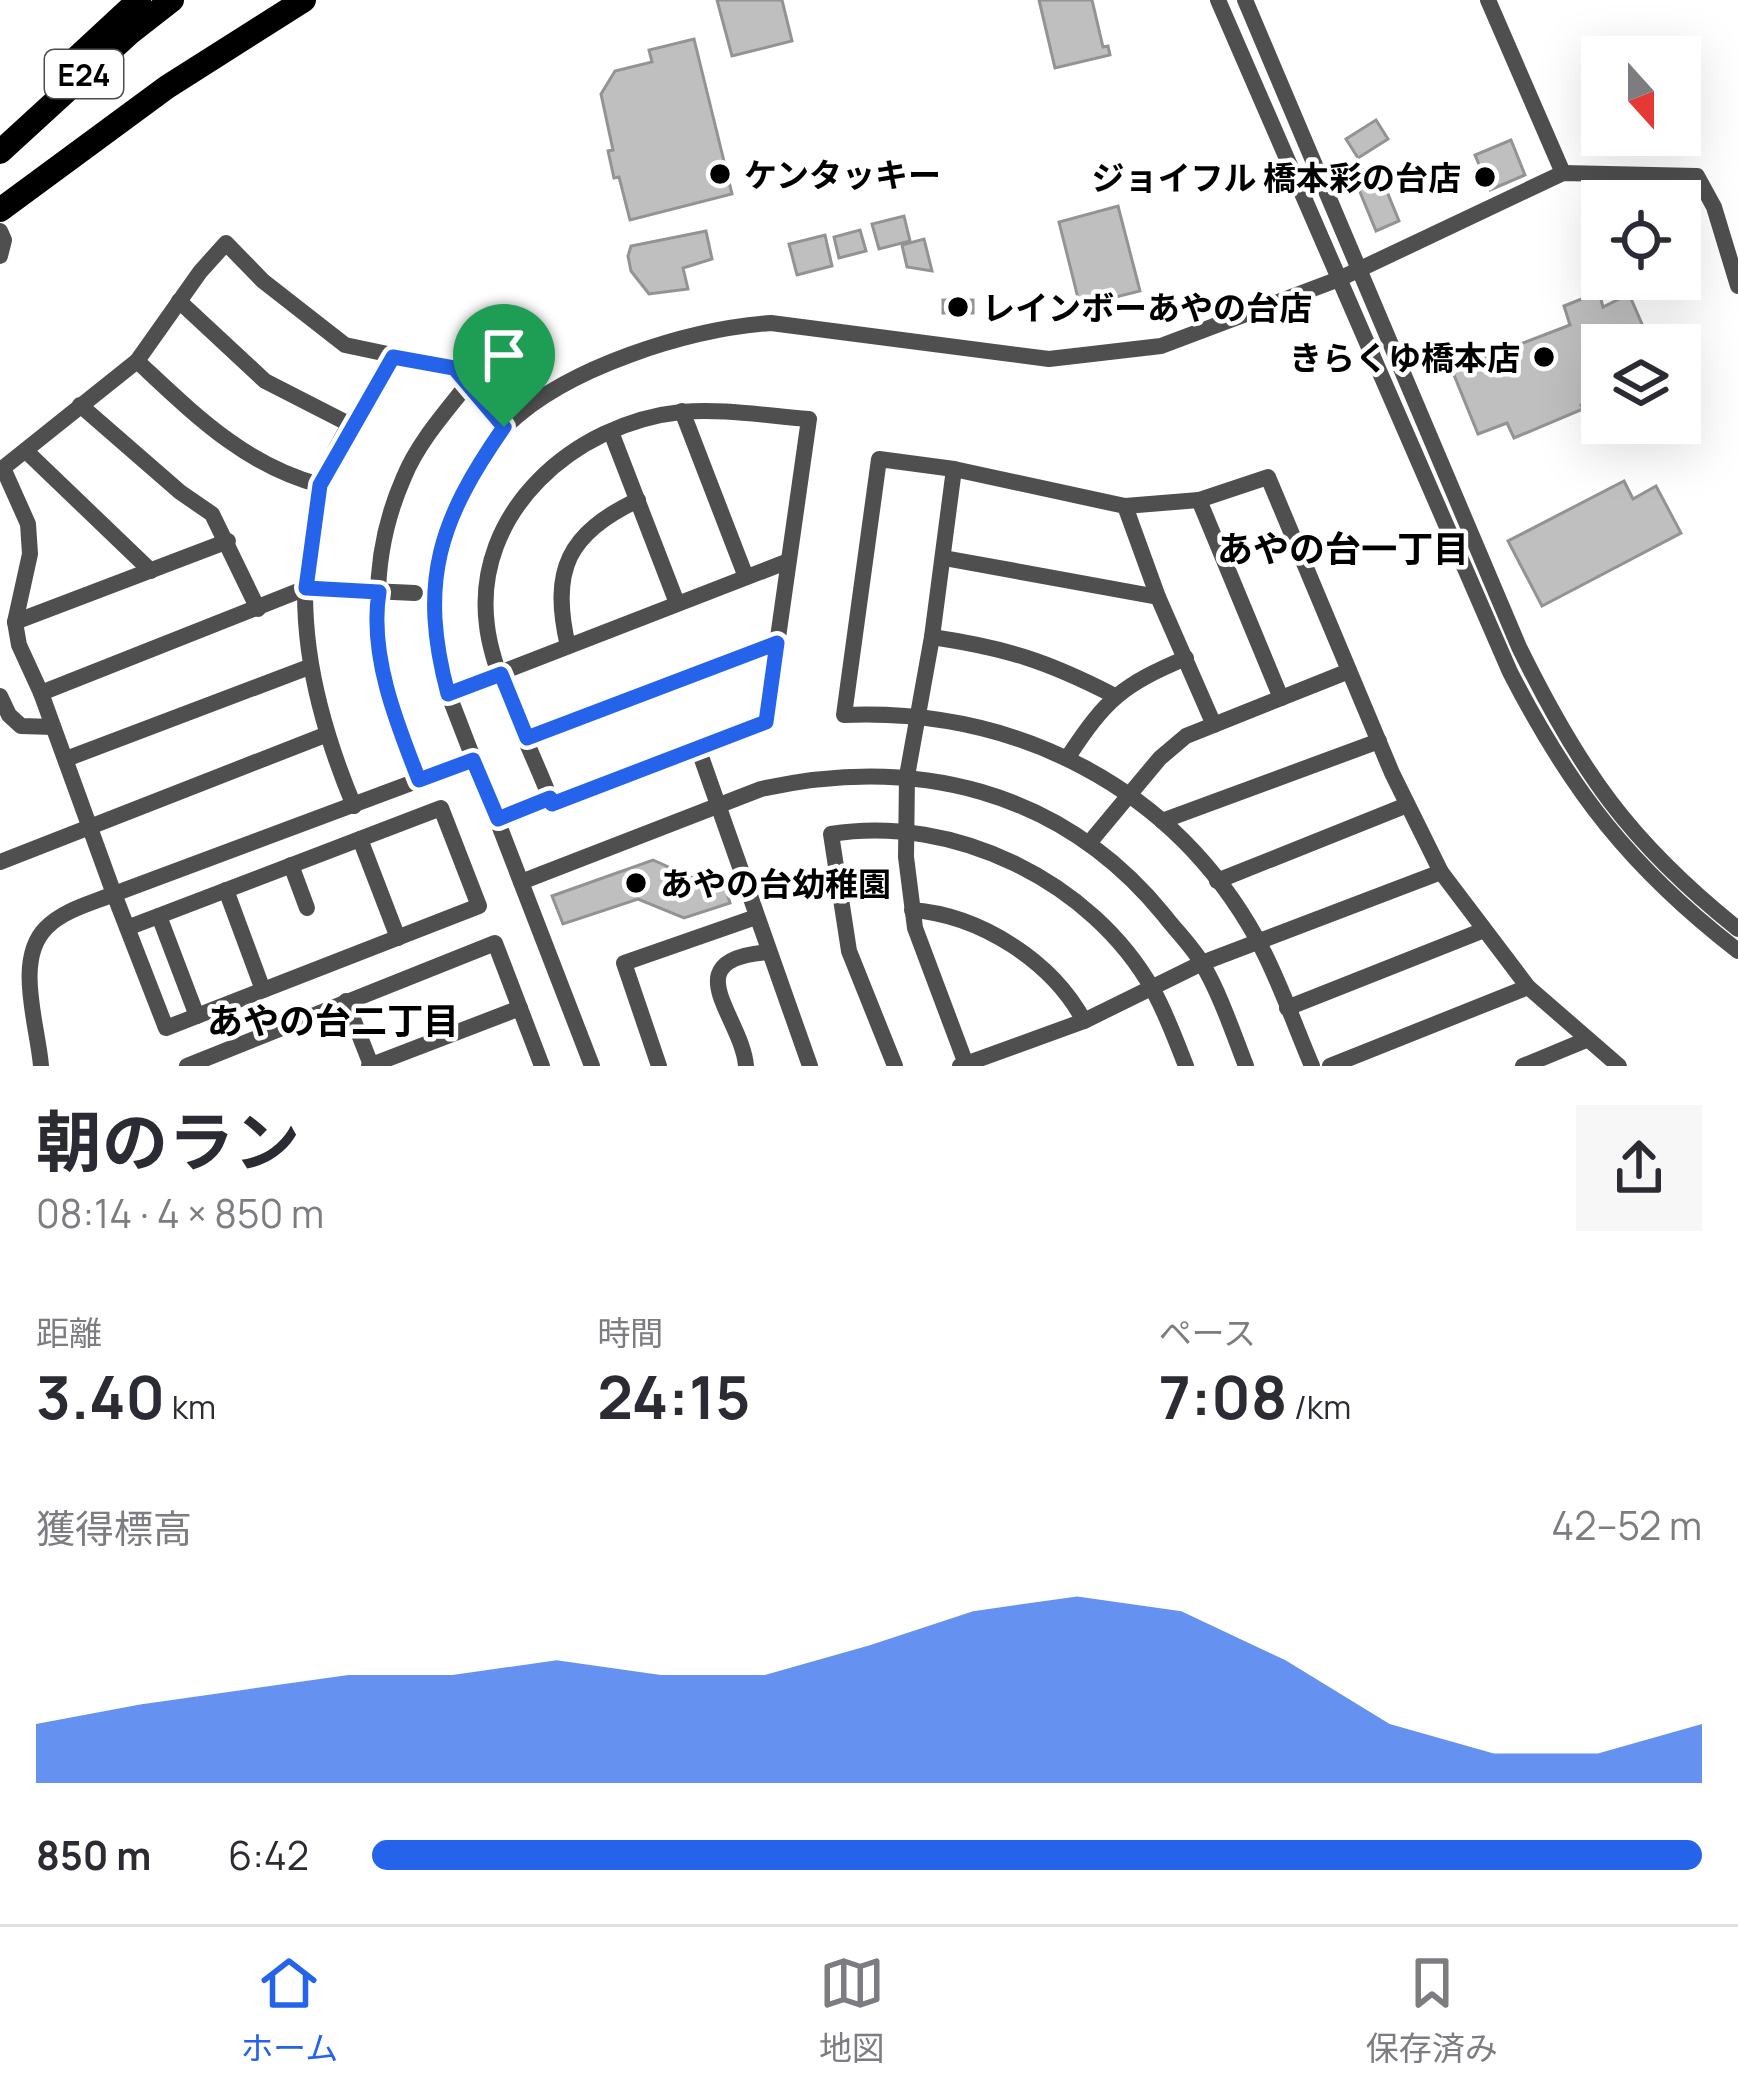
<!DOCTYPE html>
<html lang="ja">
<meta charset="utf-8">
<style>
body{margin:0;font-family:Manrope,"Noto Sans JP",sans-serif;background:#f7f7f7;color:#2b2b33;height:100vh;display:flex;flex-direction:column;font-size:45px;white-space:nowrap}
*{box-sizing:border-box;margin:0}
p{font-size:39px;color:#7c7c81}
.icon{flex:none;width:66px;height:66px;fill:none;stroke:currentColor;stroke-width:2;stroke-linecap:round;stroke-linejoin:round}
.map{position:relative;height:1066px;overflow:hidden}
.side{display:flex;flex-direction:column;background:#fff;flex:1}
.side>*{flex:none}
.needle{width:78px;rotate:159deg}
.fabs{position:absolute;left:1581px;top:36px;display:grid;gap:24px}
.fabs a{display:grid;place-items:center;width:120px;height:120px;border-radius:0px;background:#fff;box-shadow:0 12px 48px #0002;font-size:60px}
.pin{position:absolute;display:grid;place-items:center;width:102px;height:102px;color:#fff;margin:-123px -51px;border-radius:50% 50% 50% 0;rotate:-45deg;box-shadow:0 0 12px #0007}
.pin .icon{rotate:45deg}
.round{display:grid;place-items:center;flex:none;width:126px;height:126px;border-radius:0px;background:#f7f7f7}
.summary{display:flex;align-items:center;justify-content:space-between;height:204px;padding:0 36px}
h1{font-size:66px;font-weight:700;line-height:90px}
.stats{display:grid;grid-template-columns:repeat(3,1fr);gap:18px;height:204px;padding:12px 36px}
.stats div{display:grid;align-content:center}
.stats b{font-size:60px;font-weight:700}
.stats small{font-size:33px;font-weight:400}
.stats p{font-size:33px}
.chart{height:336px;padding:24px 36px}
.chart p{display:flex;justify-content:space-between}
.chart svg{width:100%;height:216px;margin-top:12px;fill:#2563eb;opacity:.7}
ul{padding:0 36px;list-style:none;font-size:39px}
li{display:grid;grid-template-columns:192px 144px 1fr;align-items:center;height:90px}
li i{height:30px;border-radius:15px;background:#2563eb}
.menu{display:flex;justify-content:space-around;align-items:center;height:168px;border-top:3px solid #e1e1e2;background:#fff;font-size:33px;color:#7c7c81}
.menu a{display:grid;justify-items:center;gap:6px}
.menu .on{color:#2563eb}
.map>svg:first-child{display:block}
.building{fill:#bfbfbf;stroke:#939393;stroke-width:3}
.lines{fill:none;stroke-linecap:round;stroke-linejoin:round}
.minor{stroke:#4f4f4f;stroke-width:16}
.highway{stroke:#000;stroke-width:24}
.route-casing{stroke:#fff;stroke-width:24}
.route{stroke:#2563eb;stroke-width:15}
.poi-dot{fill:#000;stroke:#fff;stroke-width:4.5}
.labels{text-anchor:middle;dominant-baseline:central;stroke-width:9;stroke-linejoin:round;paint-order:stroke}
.shield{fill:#fff;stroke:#4c4c4c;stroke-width:3}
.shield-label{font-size:30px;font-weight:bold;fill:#000}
.poi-label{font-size:33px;font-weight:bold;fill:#000;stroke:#fff;text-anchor:start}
.neighbourhood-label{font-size:36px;font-weight:bold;fill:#000;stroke:#fff}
</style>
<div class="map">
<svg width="1738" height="1066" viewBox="0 0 1738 1066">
<rect width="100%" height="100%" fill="#fff"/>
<g class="building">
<path d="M 717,0 L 782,0 L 792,41 L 732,56 Z"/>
<path d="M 1039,0 L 1092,0 L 1103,47 L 1108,46 L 1110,55 L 1055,68 Z"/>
<path d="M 694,39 L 732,194 L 630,220 L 619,177 L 614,178 L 608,151 L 613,150 L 601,94 L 615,71 L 652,62 L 649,50 Z"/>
<path d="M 1376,120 L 1388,139 L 1358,158 L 1346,139 Z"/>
<path d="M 1511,140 L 1525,175 L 1490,190 L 1475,155 Z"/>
<path d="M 1363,170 L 1366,177 L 1379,172 L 1399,221 L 1376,231 L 1353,175 Z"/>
<path d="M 1118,206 L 1140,291 L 1080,306 L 1059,222 Z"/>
<path d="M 904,216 L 910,241 L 879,249 L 872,224 Z"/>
<path d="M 860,230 L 866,251 L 839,258 L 834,237 Z"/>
<path d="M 706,231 L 712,259 L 683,268 L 688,289 L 649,294 L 631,271 L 628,256 L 631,246 Z"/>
<path d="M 825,235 L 832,266 L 797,275 L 789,244 Z"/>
<path d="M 924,239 L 932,271 L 907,267 L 902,245 Z"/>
<path d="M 1599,292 L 1603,307 L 1629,294 L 1651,345 L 1602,345 L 1602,396 L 1581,405 L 1583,409 L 1514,438 L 1507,423 L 1478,434 L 1452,370 L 1570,325 L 1564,306 Z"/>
<rect x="943" y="300" width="30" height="13"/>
<path d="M 1624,481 L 1633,499 L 1656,486 L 1681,533 L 1542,606 L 1508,541 Z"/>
<path d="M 653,860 L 700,881 L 722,876 L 730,903 L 684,918 L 638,899 L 563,924 L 552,896 Z"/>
</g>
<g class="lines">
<g class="minor">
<path d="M 1218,0 L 1510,672 C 1571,791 1631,868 1738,951"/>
<path d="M 1245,0 L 1519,647 C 1580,771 1629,842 1738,929"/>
<path d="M 1488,0 L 1563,173"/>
<path d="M 0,231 L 4,240 L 0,256"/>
<path d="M 179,301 L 265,381 L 351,425"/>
<path d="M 137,361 C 193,413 244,465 320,485"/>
<path d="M 80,405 L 180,492 L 212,514 L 258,609"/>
<path d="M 682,411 L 746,577"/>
<path d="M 611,432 L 677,603"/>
<path d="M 27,452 L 151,571"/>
<path d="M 954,469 L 932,637 L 907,776 L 906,857 L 915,928 L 966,1064"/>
<path d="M 1199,500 L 1281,698"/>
<path d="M 1125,506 L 1158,597 L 1214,725"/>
<path d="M 944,558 L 1158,597"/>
<path d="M 15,622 L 228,541"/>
<path d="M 932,637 C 1006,648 1047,661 1113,695"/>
<path d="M 568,646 C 550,570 568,533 638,500"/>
<path d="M 41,693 L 306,588 L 415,593"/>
<path d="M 448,693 L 786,562"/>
<path d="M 0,696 L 9,715 L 21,726 L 53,727"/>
<path d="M 527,738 L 777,643"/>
<path d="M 698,748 L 810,1066"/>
<path d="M 1068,757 C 1106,699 1122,685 1186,658"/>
<path d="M 66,759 L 309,667"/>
<path d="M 473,760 L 114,894 L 41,693 L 19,645 L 15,622 L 30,554 L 28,524 L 3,468 L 137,361 L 200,272 L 226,243 L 263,281 L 345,345 L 454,368 L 504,427"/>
<path d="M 419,780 C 379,678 358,581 404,477 C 418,443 444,414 466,386"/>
<path d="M 354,806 C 311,703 288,598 320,488 C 332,445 369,395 393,357"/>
<path d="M 498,819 L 550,798 L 552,804 L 766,722 L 809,419 C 767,416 722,408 681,412 C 575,423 472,512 487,626 C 493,677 531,748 550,798"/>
<path d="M 1162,821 L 1379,741"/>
<path d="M 360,839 L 398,938"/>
<path d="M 1090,842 L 1160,758 L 1186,736 L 1349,671"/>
<path d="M 0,862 L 325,735"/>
<path d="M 291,865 L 307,908"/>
<path d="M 1217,881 L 1407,805"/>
<path d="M 521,882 L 761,789 C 915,755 1061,789 1164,915 C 1176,931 1193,947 1203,965 C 1221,996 1233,1033 1246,1066"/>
<path d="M 226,890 L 263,990"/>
<path d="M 912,910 C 980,915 1052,961 1084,1021"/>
<path d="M 159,916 L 197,1016"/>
<path d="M 346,1001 L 371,1065"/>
<path d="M 1287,1008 L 1484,930"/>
<path d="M 41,1066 C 38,1026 14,960 46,928 C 63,910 92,903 114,894 L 166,1028 L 479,906 L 441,808 L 127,928"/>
<path d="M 187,1066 L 495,943 L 542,1066"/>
<path d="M 369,1066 L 520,1008"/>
<path d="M 592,1066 L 448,693 C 426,613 429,553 470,480 C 481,461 491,440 506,426 C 566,367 689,329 771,323 L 1049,359 L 1161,346 L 1339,279 L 1563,173 L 1697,176 L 1714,207 L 1738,286"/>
<path d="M 659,1066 L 624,963 L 756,917"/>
<path d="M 746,1066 C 742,1016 672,959 769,952"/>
<path d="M 895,1066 L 849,951 L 831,834 C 953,814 1092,881 1153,990 C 1166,1013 1176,1041 1186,1066"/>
<path d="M 960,1066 L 1084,1021 L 1202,963 L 1441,872"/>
<path d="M 1312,1066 C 1294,1024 1279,979 1257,939 C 1173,787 1017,708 844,715 L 879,459 L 954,469 L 1125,506 L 1199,500 L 1268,477 L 1392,773 L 1441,872 L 1528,987 L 1619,1066"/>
<path d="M 1330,1066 L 1528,987"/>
<path d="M 1523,1066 L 1586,1040"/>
</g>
<g class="highway">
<path d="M 57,76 L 139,0"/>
<path d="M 0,152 L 131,32 L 172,0"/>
<path d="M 0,210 L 167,87 L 304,0"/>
</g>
</g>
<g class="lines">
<g class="route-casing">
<path id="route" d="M 393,357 L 454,368 L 504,427 C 439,520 418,582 448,694 L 501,674 L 527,738 L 777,643 L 766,722 L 552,804 L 550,798 L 498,819 L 473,760 L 419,780 C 396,722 369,654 379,592 L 306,588 L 320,485 Z"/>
</g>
<use href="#route" class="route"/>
</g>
<g class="poi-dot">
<circle cx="720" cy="174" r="12"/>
<circle cx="1485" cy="177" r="12"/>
<circle cx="958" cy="307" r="12"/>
<circle cx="1544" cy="357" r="12"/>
<circle cx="636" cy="883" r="12"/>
</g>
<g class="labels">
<rect class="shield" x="45" y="50" width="78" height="48" rx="9"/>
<g class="shield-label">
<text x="84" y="74">E24</text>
</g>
<g class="poi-label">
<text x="744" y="174">ケンタッキー</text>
<text x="1461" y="177" text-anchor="end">ジョイフル 橋本彩の台店</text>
<text x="982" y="307">レインボーあやの台店</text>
<text x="1520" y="357" text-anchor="end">きらくゆ橋本店</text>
<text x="660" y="883">あやの台幼稚園</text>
</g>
<g class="neighbourhood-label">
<text x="1343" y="548">あやの台一丁目</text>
<text x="333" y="1020">あやの台二丁目</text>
</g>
</g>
</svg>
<div class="fabs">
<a><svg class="needle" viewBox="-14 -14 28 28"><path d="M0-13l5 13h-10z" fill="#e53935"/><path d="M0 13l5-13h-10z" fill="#7c7c81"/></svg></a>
<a><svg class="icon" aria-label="locate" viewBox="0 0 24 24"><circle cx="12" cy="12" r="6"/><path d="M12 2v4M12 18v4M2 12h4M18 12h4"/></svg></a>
<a><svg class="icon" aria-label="layers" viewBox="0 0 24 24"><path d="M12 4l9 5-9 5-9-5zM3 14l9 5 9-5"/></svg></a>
</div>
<div class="pin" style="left:504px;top:427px;background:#1e9e55"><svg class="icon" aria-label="arrive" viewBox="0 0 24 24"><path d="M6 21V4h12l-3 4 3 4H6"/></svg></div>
</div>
<section class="side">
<div class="summary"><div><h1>朝のラン</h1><p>08:14 · 4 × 850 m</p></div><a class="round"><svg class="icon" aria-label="share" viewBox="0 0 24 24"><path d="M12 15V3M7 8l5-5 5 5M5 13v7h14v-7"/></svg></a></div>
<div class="stats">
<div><p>距離</p><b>3.40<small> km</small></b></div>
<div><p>時間</p><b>24:15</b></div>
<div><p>ペース</p><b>7:08<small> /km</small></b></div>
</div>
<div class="chart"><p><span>獲得標高</span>42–52 m</p>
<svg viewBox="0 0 160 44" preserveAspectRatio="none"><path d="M0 44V32L10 28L20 25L30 22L40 22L50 19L60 22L70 22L80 16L90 9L100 6L110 9L120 19L130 32L140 38L150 38L160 32V44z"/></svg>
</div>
<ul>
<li><b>850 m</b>6:42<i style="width:100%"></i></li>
</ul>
</section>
<nav class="menu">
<a class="on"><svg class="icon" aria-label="home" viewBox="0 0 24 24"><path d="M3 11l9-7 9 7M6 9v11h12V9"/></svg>ホーム</a>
<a><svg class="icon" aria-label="map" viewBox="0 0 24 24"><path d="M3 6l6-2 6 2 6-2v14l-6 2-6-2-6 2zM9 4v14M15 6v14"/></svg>地図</a>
<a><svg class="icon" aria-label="saved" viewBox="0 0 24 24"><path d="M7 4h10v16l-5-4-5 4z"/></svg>保存済み</a>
</nav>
